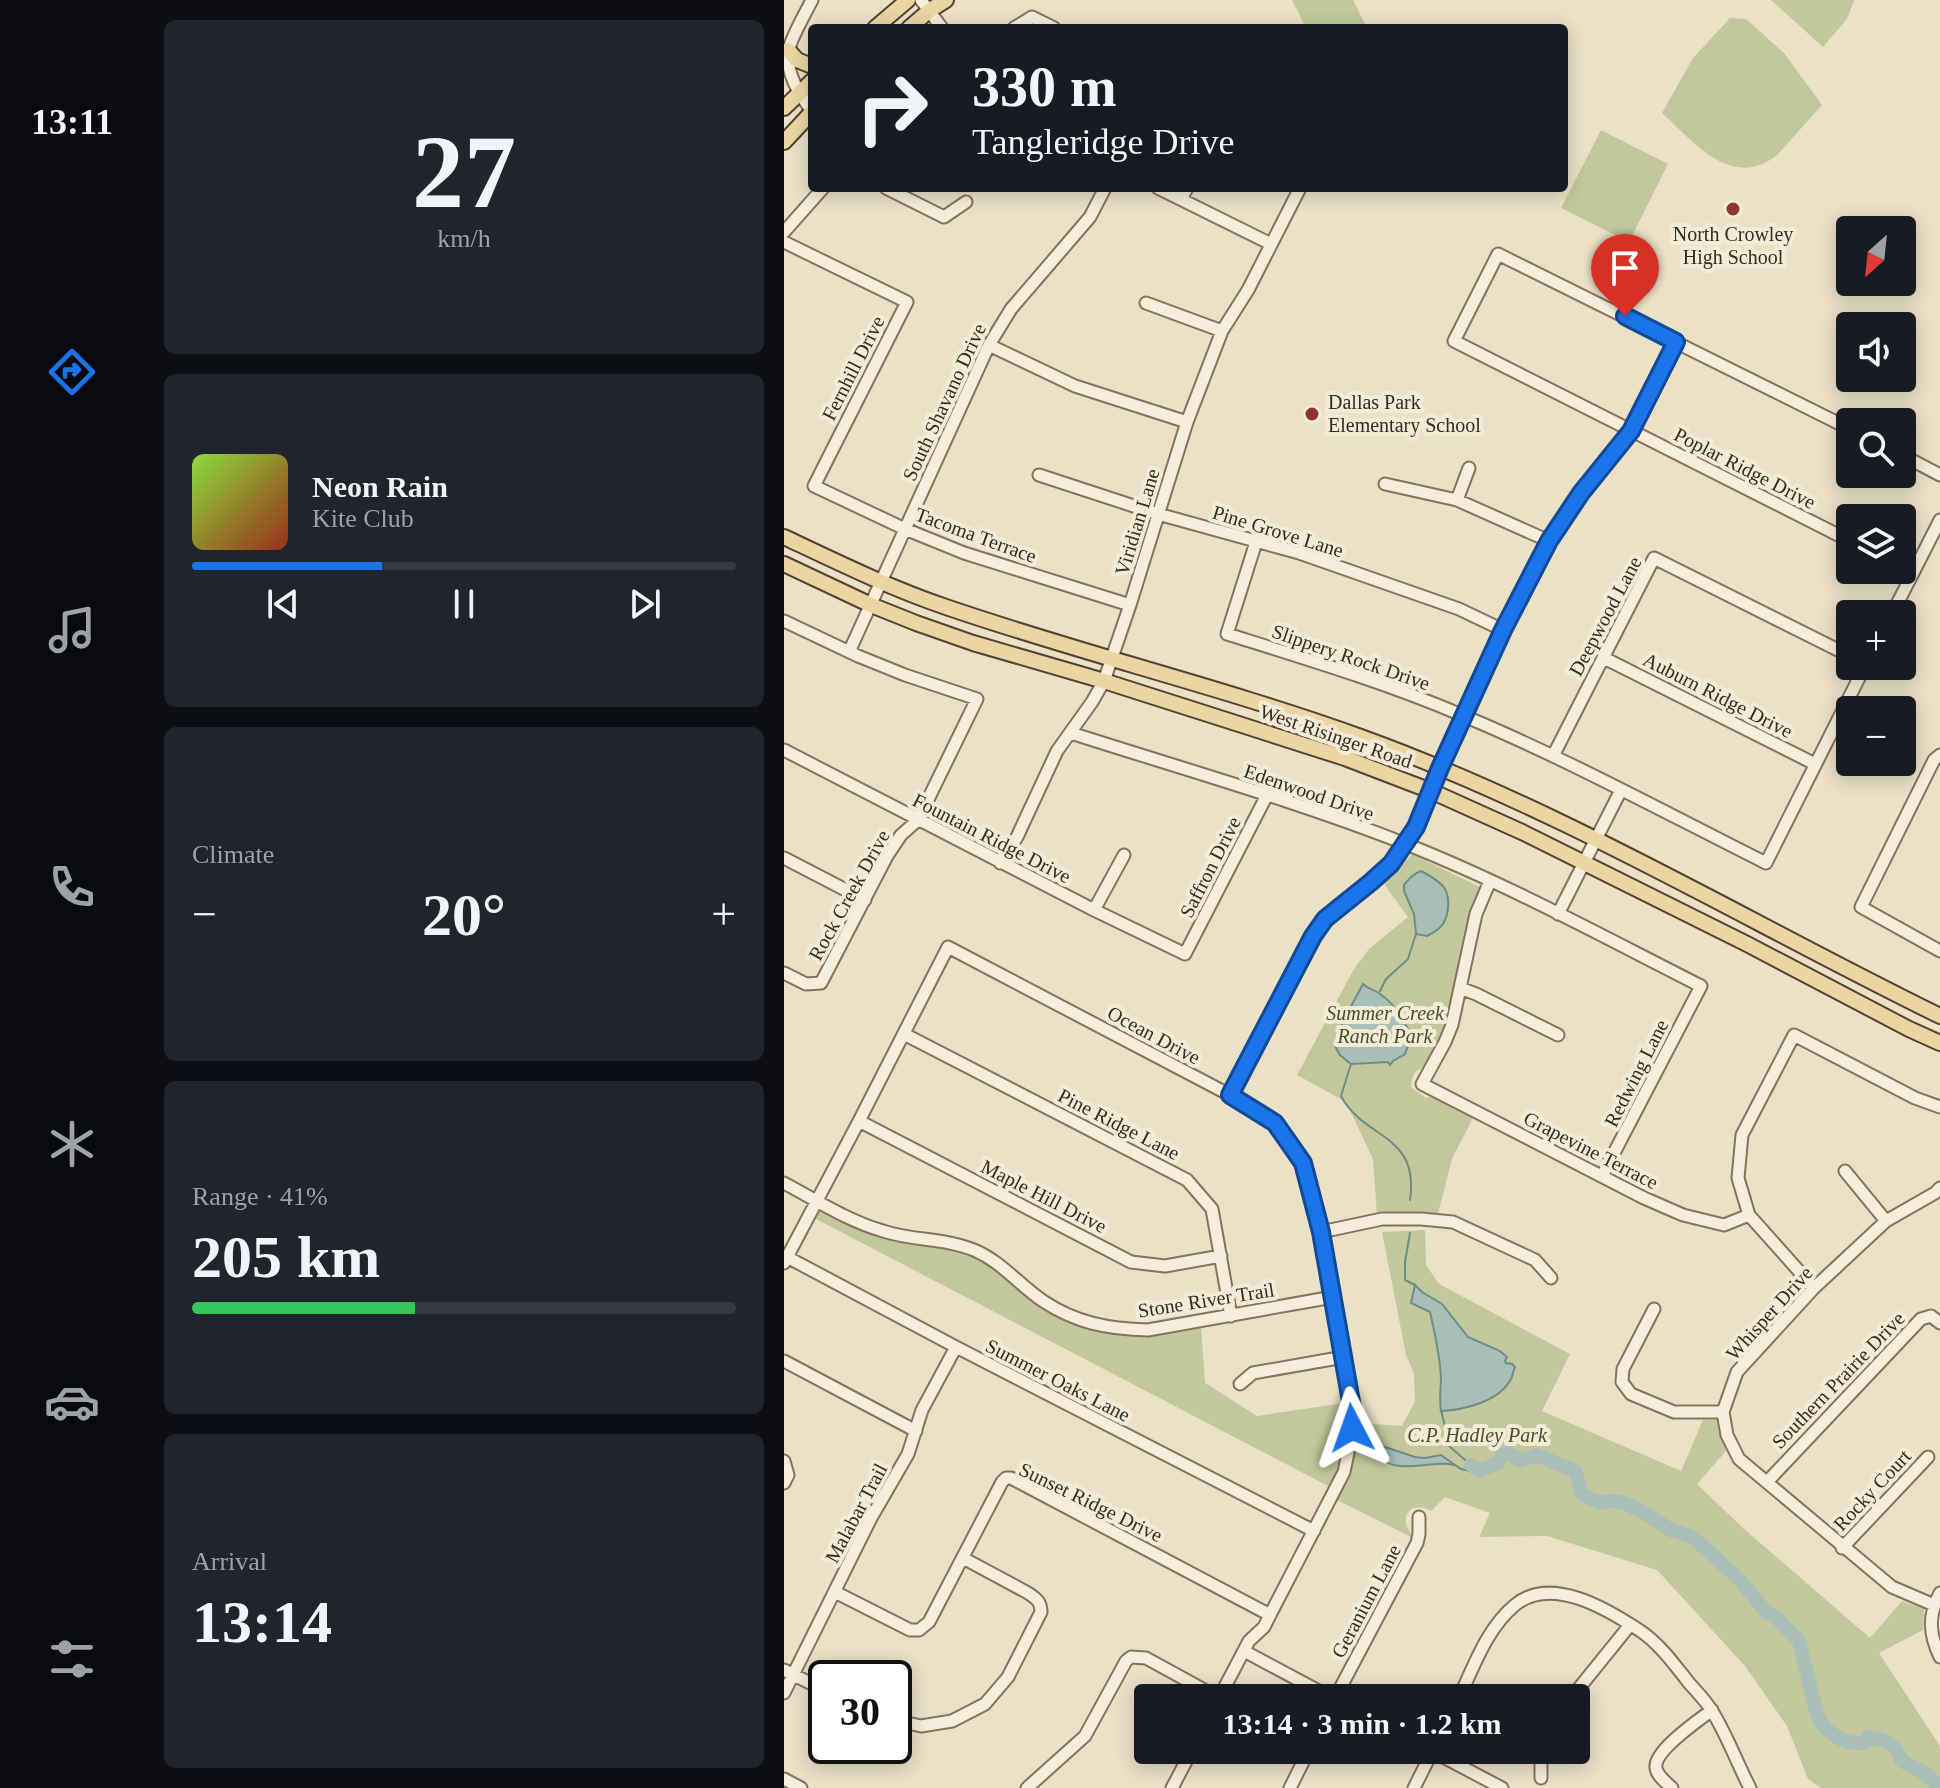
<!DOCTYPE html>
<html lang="en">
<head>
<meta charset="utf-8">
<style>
	:root { --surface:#171b24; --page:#20242c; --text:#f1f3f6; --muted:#9ea1a6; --line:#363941; --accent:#1a73e8 }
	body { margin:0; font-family:"Times New Roman",serif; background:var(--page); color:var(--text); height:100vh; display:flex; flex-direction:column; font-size:30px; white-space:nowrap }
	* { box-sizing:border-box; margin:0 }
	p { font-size:26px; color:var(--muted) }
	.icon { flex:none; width:44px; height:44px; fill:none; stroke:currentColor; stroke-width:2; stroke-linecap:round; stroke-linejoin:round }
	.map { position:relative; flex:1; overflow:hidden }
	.side { display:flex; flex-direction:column; gap:20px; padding:20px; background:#0d0f14; width:640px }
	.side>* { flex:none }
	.banner { position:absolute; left:24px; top:24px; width:760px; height:168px; border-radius:8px; box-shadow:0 4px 20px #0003; background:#171b24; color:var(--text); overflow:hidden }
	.needle { width:52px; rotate:207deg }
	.controls { position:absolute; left:1052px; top:216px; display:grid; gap:16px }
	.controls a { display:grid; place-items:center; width:80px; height:80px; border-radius:8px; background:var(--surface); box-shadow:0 4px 20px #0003; font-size:40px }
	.speed { position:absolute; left:24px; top:1660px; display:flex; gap:16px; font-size:40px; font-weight:700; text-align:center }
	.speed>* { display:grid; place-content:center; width:104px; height:104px; border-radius:50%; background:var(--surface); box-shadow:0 4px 20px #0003; line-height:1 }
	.speed .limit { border:4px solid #111; border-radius:12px; background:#fff; color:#111 }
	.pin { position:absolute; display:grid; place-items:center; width:68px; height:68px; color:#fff; margin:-82px -34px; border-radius:50% 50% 50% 0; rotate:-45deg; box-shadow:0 0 8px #0007 }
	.pin .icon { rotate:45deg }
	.me { position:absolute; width:88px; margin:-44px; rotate:356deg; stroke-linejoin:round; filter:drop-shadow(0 0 6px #0008) }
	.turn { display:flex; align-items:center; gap:28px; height:168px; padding:0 32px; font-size:36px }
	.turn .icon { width:104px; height:104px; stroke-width:2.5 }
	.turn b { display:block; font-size:56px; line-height:68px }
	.big { font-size:60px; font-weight:800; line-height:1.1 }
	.side .widget { flex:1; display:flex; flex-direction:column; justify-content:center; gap:12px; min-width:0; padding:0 28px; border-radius:12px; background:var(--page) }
	.side .dial { align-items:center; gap:0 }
	.dial b { font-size:104px; line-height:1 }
	.song { display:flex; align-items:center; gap:24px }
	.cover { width:96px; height:96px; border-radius:12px; background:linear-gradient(135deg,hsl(90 70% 55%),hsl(10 70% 35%)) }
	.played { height:8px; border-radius:4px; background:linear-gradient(90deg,var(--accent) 35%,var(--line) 35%) }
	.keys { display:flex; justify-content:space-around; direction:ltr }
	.heat { display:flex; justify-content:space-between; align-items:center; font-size:44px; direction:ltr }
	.charge { height:12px; border-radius:6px; background:linear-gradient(90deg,#34c759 41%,var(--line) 0) }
	.trip { position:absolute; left:350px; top:1684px; width:456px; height:80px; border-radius:8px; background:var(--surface); box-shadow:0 4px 20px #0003; font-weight:800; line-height:80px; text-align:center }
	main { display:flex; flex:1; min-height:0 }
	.tab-bar { display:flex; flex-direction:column; width:144px; justify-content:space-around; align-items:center; background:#090b0e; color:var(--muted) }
	.tab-bar .icon { width:56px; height:56px }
	.tab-bar .selected { color:var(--accent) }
	.tab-bar b { font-size:36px; color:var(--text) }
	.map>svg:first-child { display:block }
	.green { fill:#c2c89c }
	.water { fill:#a8bfb8; stroke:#6f8c86; stroke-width:2 }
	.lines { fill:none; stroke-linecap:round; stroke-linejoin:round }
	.stream { stroke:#6f8c86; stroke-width:2 }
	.river { stroke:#a8bfb8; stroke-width:14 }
	.minor-casing { stroke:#85735e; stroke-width:15 }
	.major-casing { stroke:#534232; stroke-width:18 }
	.minor { stroke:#f6eeda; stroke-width:11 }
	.major { stroke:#ead5a3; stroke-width:14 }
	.route-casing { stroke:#114b97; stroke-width:20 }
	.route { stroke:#1a73e8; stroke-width:14 }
	.poi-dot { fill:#8e3433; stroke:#f3ebd6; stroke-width:3 }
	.labels { text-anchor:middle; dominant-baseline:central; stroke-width:8; stroke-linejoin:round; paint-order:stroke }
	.poi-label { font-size:20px; fill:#362b20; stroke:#f3ebd6 }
	.street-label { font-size:20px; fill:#362b20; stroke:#f3ebd6 }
	.park-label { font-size:20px; font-style:italic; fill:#465129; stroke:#f3ebd6 }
</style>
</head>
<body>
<main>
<nav class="tab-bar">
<b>13:11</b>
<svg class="icon selected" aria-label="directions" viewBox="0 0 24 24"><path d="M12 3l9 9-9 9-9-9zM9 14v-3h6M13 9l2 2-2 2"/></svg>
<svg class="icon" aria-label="music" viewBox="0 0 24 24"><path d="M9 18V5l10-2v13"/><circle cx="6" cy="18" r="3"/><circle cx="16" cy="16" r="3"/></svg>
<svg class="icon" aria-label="phone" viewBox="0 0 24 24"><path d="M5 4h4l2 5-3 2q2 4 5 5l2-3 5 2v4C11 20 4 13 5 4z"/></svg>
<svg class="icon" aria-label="climate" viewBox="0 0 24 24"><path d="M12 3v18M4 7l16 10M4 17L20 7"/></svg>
<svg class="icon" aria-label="car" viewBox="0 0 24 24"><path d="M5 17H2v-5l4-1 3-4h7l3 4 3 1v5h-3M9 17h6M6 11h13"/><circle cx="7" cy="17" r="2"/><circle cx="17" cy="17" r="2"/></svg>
<svg class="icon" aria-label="filters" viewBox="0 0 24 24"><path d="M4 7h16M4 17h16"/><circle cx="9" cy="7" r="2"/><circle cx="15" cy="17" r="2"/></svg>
</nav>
<section class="side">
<div class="widget dial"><b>27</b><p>km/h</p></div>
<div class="widget">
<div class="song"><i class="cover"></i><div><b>Neon Rain</b><p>Kite Club</p></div></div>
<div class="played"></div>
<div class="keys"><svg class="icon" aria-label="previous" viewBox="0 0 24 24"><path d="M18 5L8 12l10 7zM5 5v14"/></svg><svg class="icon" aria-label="pause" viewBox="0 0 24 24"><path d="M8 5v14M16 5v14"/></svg><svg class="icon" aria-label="next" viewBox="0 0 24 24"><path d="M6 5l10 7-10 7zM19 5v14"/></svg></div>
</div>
<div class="widget"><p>Climate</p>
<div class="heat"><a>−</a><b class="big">20°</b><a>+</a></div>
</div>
<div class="widget"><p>Range · 41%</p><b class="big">205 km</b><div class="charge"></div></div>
<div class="widget"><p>Arrival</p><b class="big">13:14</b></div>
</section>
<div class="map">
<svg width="1156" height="1788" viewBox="0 0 1156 1788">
	<rect width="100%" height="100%" fill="#ebe1c7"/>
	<!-- green -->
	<path class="green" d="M508,0H569L583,28H522Z
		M987,0H1070L1063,19L1039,47Z
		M946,18L962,19L1000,53L1038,105L993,155C948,191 910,142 878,113L909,58Z
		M817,130L884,164L845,242L777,208Z
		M628,854L698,888L686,915L660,1028L640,1068L632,1071L628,1079L627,1087L642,1098L651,1095L690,1116L668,1159L654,1214L593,1215L589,1159L562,1102L513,1075L570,969L585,949L624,917L600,884Z
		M36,1210L71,1226L163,1246L182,1252L206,1264L302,1326L322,1332L345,1335L417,1328L421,1383L473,1416L560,1403L563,1407C563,1436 559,1461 548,1488L32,1219Z
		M641,1230L642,1265L655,1284L786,1354L758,1411L897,1471L919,1420H933L942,1451L913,1484L959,1528L1086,1638L1118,1601L1140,1609L1139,1630L1095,1653L1156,1746V1788H1037L1024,1779L1003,1726L961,1666L873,1570L763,1536L695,1537L706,1513L661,1497L647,1511C638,1505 622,1505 622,1520C621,1526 627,1532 629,1538L553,1500C564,1475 569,1451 574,1423L618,1426L631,1401L630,1374L622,1355L598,1232Z"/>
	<!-- water -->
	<path class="water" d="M637,871C645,875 653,880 659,886C667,896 665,914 659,924C655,930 649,933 643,936L632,934L630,914L620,891V885C626,878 629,874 637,871Z
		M579,984C585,990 590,989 596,994C611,1004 621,1021 627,1037L621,1054L609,1061L606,1065L604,1062L567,1064L556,1055L551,1046L556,1039L558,1023Z
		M631,1285L638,1292L658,1304L684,1337L716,1351L723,1357L721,1361L722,1363L728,1364L731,1367C729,1371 729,1375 727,1379C715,1402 679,1410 657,1411C655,1399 657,1389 657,1378C656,1355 651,1334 646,1312L627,1303Z
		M592,1444L631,1457L641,1458L657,1455L671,1465C665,1464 659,1463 652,1464C630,1465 601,1475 590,1446Z"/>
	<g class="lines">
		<!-- stream -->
		<path class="stream" d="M596,991L602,979L624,959L632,934
			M567,1064L557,1096C580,1140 636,1133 626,1200
			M626,1233L621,1262V1280L631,1285
			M657,1410L666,1447L687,1465
			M671,1465L677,1469L686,1471L690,1468"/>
		<!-- river -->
		<path class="river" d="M687,1465L695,1471L714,1463L719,1454L724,1453L737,1461L753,1455L791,1471L798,1494L814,1502L832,1501L843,1504L857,1511L887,1530L903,1535L911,1539L956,1580L982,1612L994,1619L1015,1641L1033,1714C1040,1732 1060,1745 1080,1743L1084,1737C1098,1739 1115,1743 1116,1760L1139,1772L1156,1786"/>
		<defs>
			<path id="minor" d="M137,0L158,28
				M230,28L248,17L270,28
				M28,111C15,94 3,75 4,53C5,41 22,12 28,0
				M102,188L160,217L182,202
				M374,188L487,244
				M397,199L403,188
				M0,232L39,188
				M0,242L123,302L30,486L121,529L180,553L346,605
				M362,303L438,331
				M205,345L291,386L403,422
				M1066,429L714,254L670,341L1066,541
				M1118,455L1156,475
				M255,475L374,514L515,553L675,609L719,630
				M601,484L673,500L765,541
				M673,500L685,468
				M472,542L443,634C523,659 603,683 680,716C783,759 882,813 982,863L1081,666
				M1108,614L1156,520
				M0,621L74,656L121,675L193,699L134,820L117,835L103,856L37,983L22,984L0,973
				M65,652L205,345L227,309L306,217L321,188
				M820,658L1031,764
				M287,733C399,769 513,801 622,844C723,884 820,937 917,986L818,1176
				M0,750L310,910L401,954L483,795
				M1156,755L1150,760L1077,907L1156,951
				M769,756L870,558L1066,656
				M0,858L81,900
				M216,863L233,837L273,751L308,702L320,681L346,605L403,422L438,331L464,290L516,188
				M706,881L692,914L668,1025L661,1042L638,1084L860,1198L899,1215L940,1225L965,1215
				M310,910L340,855
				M774,914L837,790
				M676,988L692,994L774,1035
				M120,1034L403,1180L428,1209L447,1316
				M446,1095L529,936L541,919L587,882L607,864L632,827L656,768L719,630L765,541L797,493L847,431L892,342
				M75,1121L347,1262L381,1266L437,1256
				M1061,1171L1102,1221
				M0,1183C32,1200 64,1221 99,1231C129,1241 161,1238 190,1250C218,1262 234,1284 259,1301C292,1323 324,1329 364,1330L549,1297
				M537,1232L598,1219H637L669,1222L751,1260L767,1278
				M3,1257L172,1347L530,1531
				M0,1263L75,1121L164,947L446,1095L491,1123L519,1163L537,1232L569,1413L566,1443L560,1472L486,1615L480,1627L465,1641L435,1698
				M1030,1288L965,1215L954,1178L958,1135L1010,1035L1131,1098L1156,1107
				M870,1309L839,1369L838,1382L847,1394L890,1412H939
				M0,1361L132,1431
				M456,1384L469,1373L560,1357
				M0,1461L4,1475L0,1483
				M983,1482L1137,1319L1147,1316L1156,1323
				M1058,1548L1144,1457
				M51,1592L126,1630H135L145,1622L218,1482L222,1478H227L486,1615
				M1156,1593C1144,1615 1145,1634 1156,1657
				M1150,1605L1108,1587L955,1459L943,1435L939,1412L953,1372L1030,1288L1102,1221L1151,1193L1156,1188
				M460,1651L548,1698
				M0,1670L42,1691
				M0,1693L87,1518L124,1454L138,1410L172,1347
				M551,1698L633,1543L635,1534V1517
				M675,1698C690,1666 703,1628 731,1605C767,1575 823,1609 855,1630C875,1643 890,1664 905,1683C913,1692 922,1701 928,1711C943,1735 953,1763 966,1788
				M787,1698L846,1625
				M110,1720L137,1726L168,1721L201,1704L224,1677L257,1612C257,1602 253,1599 244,1593L179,1558
				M646,1750L718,1788
				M757,1778V1762L761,1750
				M0,1779L17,1788
				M243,1788L301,1736L342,1661L347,1657L362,1658L435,1698
				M388,1788L408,1750
				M506,1788L525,1750
				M630,1788L649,1750
				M888,1788C883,1783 873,1776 872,1768C869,1751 915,1720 928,1710"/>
			<path id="major" d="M91,28L124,0
				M125,28L146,10L162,0
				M4,50L13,60L28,66
				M0,108L28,81
				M0,142L28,112
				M0,537C53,562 106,588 162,607C299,654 441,688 577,737C779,810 964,922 1156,1016
				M0,564L87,605L132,623L189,643L320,681L561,758L647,791L738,832L963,944L1125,1029L1156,1043"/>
		</defs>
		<!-- minor casing -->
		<use href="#minor" class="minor-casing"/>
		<!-- major casing -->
		<use href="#major" class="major-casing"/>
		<!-- minor -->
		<use href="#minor" class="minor"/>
		<!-- major -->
		<use href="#major" class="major"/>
	</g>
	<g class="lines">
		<defs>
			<path id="route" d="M568,1428L569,1413L537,1232L519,1163L491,1123L446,1095L529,936L541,919L587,882L607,864L632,827L656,768L719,630L765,541L797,493L847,431L892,342L841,316"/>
		</defs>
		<!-- route casing -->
		<use href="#route" class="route-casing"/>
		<!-- route -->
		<use href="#route" class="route"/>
	</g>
	<!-- markers -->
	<g class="poi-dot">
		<circle cx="949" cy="209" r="8"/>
		<circle cx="528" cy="414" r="8"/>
	</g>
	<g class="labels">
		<!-- poi labels -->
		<g class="poi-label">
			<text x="949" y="234">North Crowley<tspan x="949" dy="23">High School</tspan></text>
			<text x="544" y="402" text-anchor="start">Dallas Park<tspan x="544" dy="23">Elementary School</tspan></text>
		</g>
		<!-- street labels -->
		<g class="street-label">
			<text transform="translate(69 368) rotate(-63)">Fernhill Drive</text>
			<text transform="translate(160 402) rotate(-65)">South Shavano Drive</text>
			<text transform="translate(961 468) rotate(27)">Poplar Ridge Drive</text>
			<text transform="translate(353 522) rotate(-73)">Viridian Lane</text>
			<text transform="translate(494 531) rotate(17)">Pine Grove Lane</text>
			<text transform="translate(192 535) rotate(20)">Tacoma Terrace</text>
			<text transform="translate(821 616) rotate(-62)">Deepwood Lane</text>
			<text transform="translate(567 657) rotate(19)">Slippery Rock Drive</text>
			<text transform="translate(934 695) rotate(27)">Auburn Ridge Drive</text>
			<text transform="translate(552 736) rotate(19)">West Risinger Road</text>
			<text transform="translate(525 792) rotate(19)">Edenwood Drive</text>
			<text transform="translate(208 838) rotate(27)">Fountain Ridge Drive</text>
			<text transform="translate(426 867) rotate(-63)">Saffron Drive</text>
			<text transform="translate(65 895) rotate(-61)">Rock Creek Drive</text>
			<text transform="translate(370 1035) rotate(28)">Ocean Drive</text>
			<text transform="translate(852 1073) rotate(-63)">Redwing Lane</text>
			<text transform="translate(335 1124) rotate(27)">Pine Ridge Lane</text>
			<text transform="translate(807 1150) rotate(27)">Grapevine Terrace</text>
			<text transform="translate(260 1196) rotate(27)">Maple Hill Drive</text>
			<text transform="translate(422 1300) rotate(-9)">Stone River Trail</text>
			<text transform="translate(985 1313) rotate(-48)">Whisper Drive</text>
			<text transform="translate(274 1380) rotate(27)">Summer Oaks Lane</text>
			<text transform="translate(1054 1380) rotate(-46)">Southern Prairie Drive</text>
			<text transform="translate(1088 1490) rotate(-47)">Rocky Court</text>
			<text transform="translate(307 1502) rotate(26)">Sunset Ridge Drive</text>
			<text transform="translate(72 1513) rotate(-62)">Malabar Trail</text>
			<text transform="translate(582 1601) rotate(-62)">Geranium Lane</text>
		</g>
		<!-- park labels -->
		<g class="park-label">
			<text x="601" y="1013">Summer Creek<tspan x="601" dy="23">Ranch Park</tspan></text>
			<text x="693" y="1435">C.P. Hadley Park</text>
		</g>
	</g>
</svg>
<div class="controls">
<a><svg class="needle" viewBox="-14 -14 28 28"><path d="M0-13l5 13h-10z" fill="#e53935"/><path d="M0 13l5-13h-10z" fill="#9ea1a6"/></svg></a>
<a><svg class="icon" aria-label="sound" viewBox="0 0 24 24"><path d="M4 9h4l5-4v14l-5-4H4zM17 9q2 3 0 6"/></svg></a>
<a><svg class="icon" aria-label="search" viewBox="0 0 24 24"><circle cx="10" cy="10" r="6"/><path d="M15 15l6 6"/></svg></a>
<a><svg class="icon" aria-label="layers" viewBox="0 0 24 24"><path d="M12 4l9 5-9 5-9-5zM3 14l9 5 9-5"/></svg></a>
<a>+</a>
<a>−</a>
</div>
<div class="speed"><div class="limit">30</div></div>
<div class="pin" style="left:841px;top:316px;background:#d93025"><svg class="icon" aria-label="arrive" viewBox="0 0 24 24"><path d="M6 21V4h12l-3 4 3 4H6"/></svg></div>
<svg class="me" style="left:568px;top:1428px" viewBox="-20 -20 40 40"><path d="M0-17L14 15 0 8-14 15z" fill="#1a73e8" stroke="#fff" stroke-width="4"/></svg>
<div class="trip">13:14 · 3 min · 1.2 km</div>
<div class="banner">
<div class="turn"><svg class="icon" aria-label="right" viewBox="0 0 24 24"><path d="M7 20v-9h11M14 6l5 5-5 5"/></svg><div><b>330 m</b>Tangleridge Drive</div></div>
</div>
</div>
</main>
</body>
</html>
